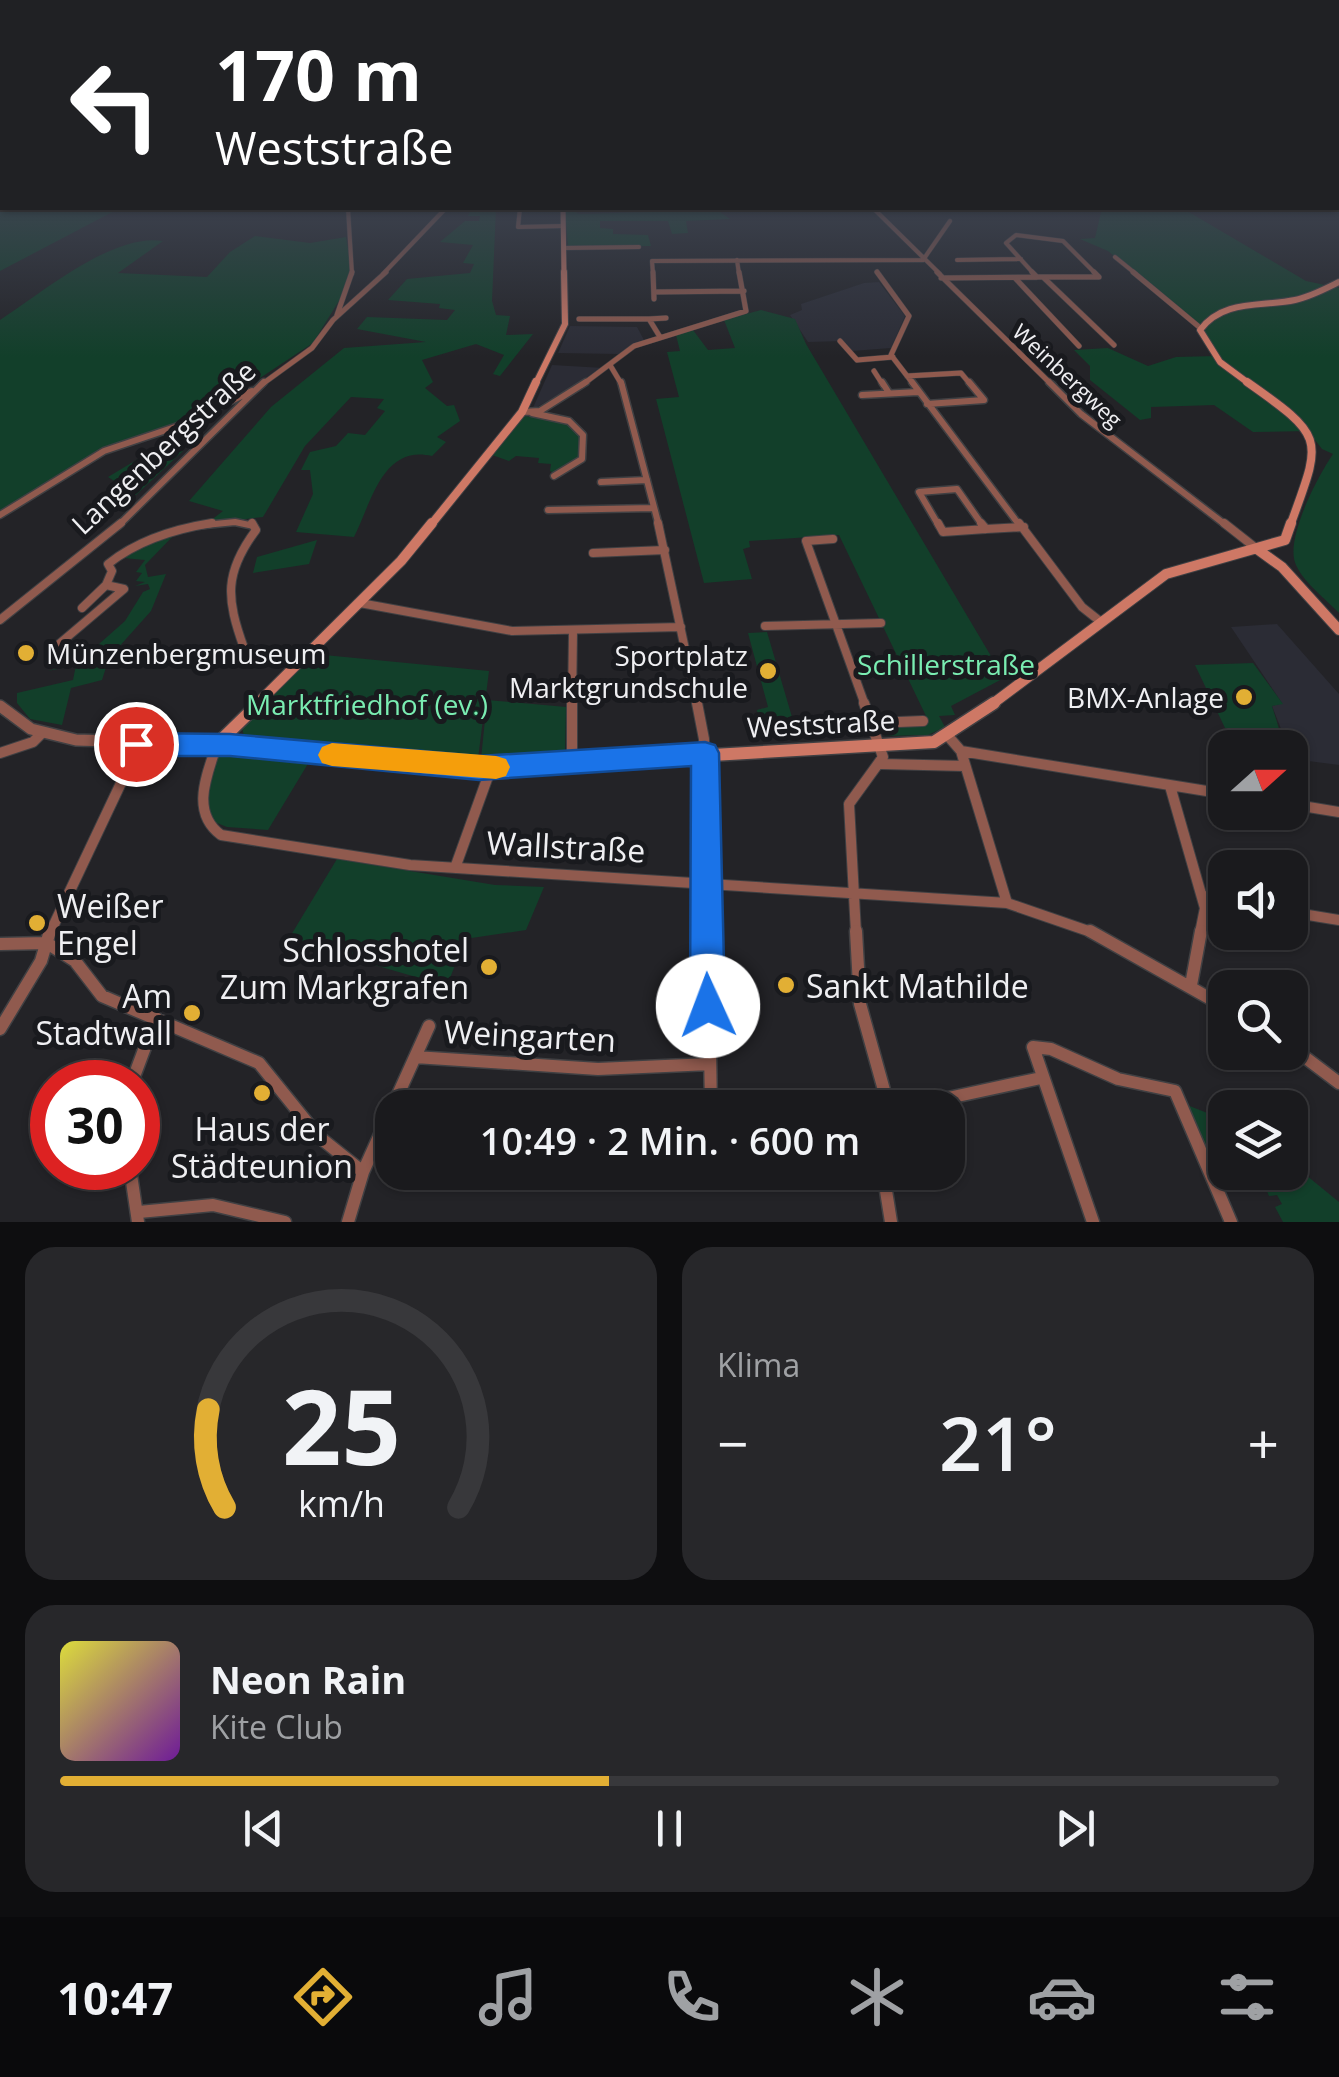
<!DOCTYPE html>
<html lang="de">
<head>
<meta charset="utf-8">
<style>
	:root { --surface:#1a1a1d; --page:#27272a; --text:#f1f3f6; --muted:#9fa1a4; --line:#38383b; --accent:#e2af34 }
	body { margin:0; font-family:"Open Sans",sans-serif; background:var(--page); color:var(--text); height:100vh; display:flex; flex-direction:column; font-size:38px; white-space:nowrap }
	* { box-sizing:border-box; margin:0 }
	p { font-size:32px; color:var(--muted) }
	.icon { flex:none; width:55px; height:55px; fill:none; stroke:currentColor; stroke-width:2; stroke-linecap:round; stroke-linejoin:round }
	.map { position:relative; height:1222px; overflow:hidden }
	.drawer { display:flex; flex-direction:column; gap:25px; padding:25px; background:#0e0e10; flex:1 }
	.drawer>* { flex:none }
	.guide { position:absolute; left:0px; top:0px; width:1340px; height:210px; box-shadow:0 2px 8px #0004,0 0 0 2px var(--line); background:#202124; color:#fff; overflow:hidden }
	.needle { width:65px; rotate:69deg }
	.fabs { position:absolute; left:1208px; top:730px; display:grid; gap:20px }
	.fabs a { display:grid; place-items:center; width:100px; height:100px; border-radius:20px; background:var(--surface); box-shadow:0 2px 8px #0004,0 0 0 2px var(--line); font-size:50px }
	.speed { position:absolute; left:30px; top:1060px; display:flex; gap:20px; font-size:50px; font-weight:700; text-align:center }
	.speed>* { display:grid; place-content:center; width:130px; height:130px; border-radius:50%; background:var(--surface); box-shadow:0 2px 8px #0004,0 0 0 2px var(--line); line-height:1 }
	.speed .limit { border:15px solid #d22; background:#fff; color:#111 }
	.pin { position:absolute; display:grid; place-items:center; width:85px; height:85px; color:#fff; margin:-42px; border:5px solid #fff; border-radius:50%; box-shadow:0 2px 10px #0007 }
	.me { position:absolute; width:110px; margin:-55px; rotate:358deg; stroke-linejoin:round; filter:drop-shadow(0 0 8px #0008) }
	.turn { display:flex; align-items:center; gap:35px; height:210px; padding:0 50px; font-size:45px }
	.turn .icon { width:130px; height:130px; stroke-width:2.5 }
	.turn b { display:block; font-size:70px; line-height:85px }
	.big { font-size:75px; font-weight:600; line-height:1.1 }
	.drawer .widget { flex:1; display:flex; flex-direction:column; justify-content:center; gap:15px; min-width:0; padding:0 35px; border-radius:30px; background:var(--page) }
	.drawer .dial { align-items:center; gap:0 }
	.dial svg { height:260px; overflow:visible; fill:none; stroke:var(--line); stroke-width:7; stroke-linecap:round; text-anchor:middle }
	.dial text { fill:var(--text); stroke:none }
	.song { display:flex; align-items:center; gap:30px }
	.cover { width:120px; height:120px; border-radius:15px; background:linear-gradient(135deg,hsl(60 70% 55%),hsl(280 70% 35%)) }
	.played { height:10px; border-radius:5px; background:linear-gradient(90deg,var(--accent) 45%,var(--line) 45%) }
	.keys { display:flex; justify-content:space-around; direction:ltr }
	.heat { display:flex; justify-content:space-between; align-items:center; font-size:55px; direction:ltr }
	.drawer .tiles { flex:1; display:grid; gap:25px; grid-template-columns:1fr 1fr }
	.widget:last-child { grid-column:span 2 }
	.trip { position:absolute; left:375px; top:1090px; width:590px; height:100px; border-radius:30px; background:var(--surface); box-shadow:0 2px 8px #0004,0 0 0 2px var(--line); font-weight:600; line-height:100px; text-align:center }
	.tabs { display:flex; height:160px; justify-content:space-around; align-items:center; background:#0a0a0c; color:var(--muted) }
	.tabs .icon { width:70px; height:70px }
	.tabs .selected { color:var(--accent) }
	.tabs b { font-size:45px; color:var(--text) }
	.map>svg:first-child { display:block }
	.built { fill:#2b2c35 }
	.green { fill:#123f2a }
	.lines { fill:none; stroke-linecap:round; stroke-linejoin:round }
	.minor-far5-casing { stroke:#404043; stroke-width:5 }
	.minor-far4-casing { stroke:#404043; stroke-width:6 }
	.minor-far3-casing { stroke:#404043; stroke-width:9 }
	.minor-far2-casing { stroke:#404043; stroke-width:10 }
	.minor-far1-casing { stroke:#404043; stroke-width:12 }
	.minor-casing { stroke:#404043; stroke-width:15 }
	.tertiary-casing { stroke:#404043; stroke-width:14 }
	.secondary-far4-casing { stroke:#404043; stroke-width:6 }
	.secondary-far3-casing { stroke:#404043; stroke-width:8 }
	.secondary-far2-casing { stroke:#404043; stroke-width:10 }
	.secondary-far1-casing { stroke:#404043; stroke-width:12 }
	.secondary-casing { stroke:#404043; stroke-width:15 }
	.minor-far5 { stroke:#905a4e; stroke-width:4 }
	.minor-far4 { stroke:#905a4e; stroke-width:5 }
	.minor-far3 { stroke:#905a4e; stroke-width:6 }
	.minor-far2 { stroke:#905a4e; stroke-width:8 }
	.minor-far1 { stroke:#905a4e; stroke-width:10 }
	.minor { stroke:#905a4e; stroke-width:12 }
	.tertiary { stroke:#905a4e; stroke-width:11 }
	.secondary-far4 { stroke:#ce7865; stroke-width:5 }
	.secondary-far3 { stroke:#ce7865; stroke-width:6 }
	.secondary-far2 { stroke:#ce7865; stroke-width:8 }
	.secondary-far1 { stroke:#ce7865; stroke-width:10 }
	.secondary { stroke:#ce7865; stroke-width:12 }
	.route { fill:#1a73e8; stroke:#114b97; stroke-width:2.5 }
	.slow { fill:#f59e0b }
	.poi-dot { fill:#e2af34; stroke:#191a1e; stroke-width:4 }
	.labels { text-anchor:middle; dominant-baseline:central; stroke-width:10; stroke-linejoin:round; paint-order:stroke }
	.far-street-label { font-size:22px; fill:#efeff2; stroke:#191a1e }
	.street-label { font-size:28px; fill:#efeff2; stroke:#191a1e }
	.poi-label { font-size:28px; fill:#efeff2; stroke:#191a1e; text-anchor:end }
	.park-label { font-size:28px; fill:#7aedb2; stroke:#191a1e }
	.near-street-label { font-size:32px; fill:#efeff2; stroke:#191a1e }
	.near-poi-label { font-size:32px; fill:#efeff2; stroke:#191a1e; text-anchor:start }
</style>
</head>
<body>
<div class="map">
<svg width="1339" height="1222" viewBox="0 0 1339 1222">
	<rect width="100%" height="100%" fill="#232327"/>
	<!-- built -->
	<path class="built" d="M879,282L905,316L891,348L852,351L843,341L808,342L790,315L802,310L801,304L864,283Z
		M570,326L637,327L644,340L620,354L558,353Z
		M552,365L604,368L532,410Z
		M1277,624L1339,694V765L1293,759L1272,706L1282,703L1231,627Z"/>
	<!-- green -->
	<path class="green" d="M0,186L2,208H120L0,271Z
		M472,208H496L492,301L496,315L510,316L506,335L533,334L500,376L493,374L504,355L476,344L422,360L433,382L425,388L447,406L454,405L460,421L437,437L446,442L432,456C382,444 371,504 354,537L296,532L313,494L310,470H301L310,452L336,446L348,433L365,435L385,411L377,408L384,399L351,397L305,446L263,517L206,524L223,511L189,501L271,407L344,348L426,342L357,329L367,317L447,320L455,310L439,308L440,304L388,300L407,279L470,273L474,264L463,263L473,245L440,242L465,221H479L480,216H468Z
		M565,208L580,214L717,210L730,219L686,221L688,233L672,234L668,221H600V228L613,229V234L648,235L651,246L568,247Z
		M1102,208H1182L1306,281L1339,288V613C1326,599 1304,583 1296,565C1284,540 1318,476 1333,454L1322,449L1308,431L1253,432L1214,405L1151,407V418L1140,420L1090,380V366L1074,350L1108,348L1148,366L1176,357L1217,356L1202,335L1204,326L1196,323L1108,251L1080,239L1095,238Z
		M255,236L310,243L346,237L351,265L348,286L313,343L236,394L184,422L101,448L0,514V320C39,295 113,232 163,241L118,273L207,277L230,252Z
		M761,310L795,319L806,344L1004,678L951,706L955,715L939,716L945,727L928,735L885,736L882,726L926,716L839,535L749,541L750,547L743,549L752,579L704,583L656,399L679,397L667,352L680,351L676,335L693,330L708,350L735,348L724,320Z
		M525,416L567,422L580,435V458L556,474L550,471L551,464L538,463L539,458L516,456L509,461L492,455Z
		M158,447L183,451L136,495L108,477Z
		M175,534L145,565L148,577L166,574L151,611L109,658L102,680L71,688L62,725L30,719L17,703V693L73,680L76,665L48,671L73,663L79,651L90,652L125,621L143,592L150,589L148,584L135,586L145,582L136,581L142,573L136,572L145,560L123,558L145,544Z
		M317,540L309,564L253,573L257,557Z
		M767,632L792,717L759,721L757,710L768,707L748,633Z
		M314,654L489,671L478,759L244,736L242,728Z
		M1253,663L1283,704L1272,706L1281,735L1225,728L1195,665Z
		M487,700L566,707L565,753L481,759Z
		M217,752L309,762L268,830L227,827L212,821C203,796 209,776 217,752Z
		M337,859L495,885L544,887L526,930L465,939L447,986L288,940Z
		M1187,1105L1225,1120V1165L1215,1167Z
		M1290,1162L1339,1202V1222H1283L1275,1207L1282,1204L1277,1195L1269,1196L1259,1173L1290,1172Z"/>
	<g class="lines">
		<defs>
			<path id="minor-far5" d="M348,208L352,274
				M520,208L518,227L563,226
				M873,208L940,274
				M564,248L639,247
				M1115,257L1136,274
				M737,260L739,274
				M923,260L950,221
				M957,260L1021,259
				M383,274L446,208
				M653,274L652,261L923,260
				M1034,274L1006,243L1016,235L1063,241L1096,274"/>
			<path id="minor-far4" d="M653,272L654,299
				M877,272L909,316L891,355L914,385
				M937,272L1052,385
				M1032,272L1037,277
				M1133,272L1198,326
				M1037,277H1099L1094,272
				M941,278L1037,277
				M1015,278L1079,346
				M1044,278L1114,345
				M654,292L744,291
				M337,315L352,272
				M579,319H649L660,337
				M649,319L666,318
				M840,341L857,360L893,357
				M610,365L622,385
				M874,371L883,385
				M907,376L961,373L971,385
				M261,385L312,348L333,320L386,272
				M582,385L634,346L746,311L739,272"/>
			<path id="minor-far3" d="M621,382L659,526
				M882,382L889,393
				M912,382L1020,526
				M1049,382L1081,414L1227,526
				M862,395L918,392
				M927,404L984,400L969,382
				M522,412L540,411L586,382
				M532,413L569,421L583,435L582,459L554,476
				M601,482L647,480
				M548,510L654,508
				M0,515L104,451L178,426L252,391
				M118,526L264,382
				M195,526L235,522L254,526
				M939,526L919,492L957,489L983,526"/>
			<path id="minor-far2" d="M252,523L256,530C224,573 226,598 244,648L295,664
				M658,523L697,705
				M938,523L943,532L986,529
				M981,523L986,529
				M1019,523L1082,607L1101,622
				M1224,523L1257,549
				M986,529L1024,527
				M833,539L806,541L865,705
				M593,553L665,550
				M360,603L512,631L681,627
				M82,608L106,585L112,571L108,564C138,540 174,529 212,523
				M0,620L121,523
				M765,626L881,623
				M59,644L124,589L106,585
				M572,705L573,631"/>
			<path id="minor-far1" d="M697,703L704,739L708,933
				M873,723L923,721
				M948,736L961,751L1007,903
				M217,744C207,775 190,812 221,835L410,865L1007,903L1094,933
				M961,751L1225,794
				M0,753L33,742L43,732
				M572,760V703
				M882,764L965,766
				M1170,786L1205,908L1200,933
				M1290,804L1339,812
				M455,868L491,768
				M1204,896L1225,900
				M1290,912L1339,920
				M50,933L139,745
				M856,933L849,804L883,757L864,703"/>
			<path id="minor" d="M708,931L711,1108
				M856,931L860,1004L889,1108
				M1090,931L1225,1007
				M47,943L75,961L102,996L259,1063L318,1136L363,1172L348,1222
				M0,944L47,943
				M1191,985L1201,931
				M0,1029L41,961L50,931
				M1290,1046L1339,1083
				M415,1057L429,1026
				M132,1082L156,1018
				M902,1108L1041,1078
				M130,1168L138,1222
				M363,1172L415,1057L598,1069L710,1064
				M883,1172L891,1222
				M139,1212L213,1205L285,1222
				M1093,1222L1033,1047L1051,1049L1118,1079L1175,1091L1231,1222"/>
			<path id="tertiary" d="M0,706L31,729L76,740L217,744"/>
			<path id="secondary-far4" d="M563,208L564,274"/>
			<path id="secondary-far3" d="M535,385L565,324L564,272
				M1251,385L1220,362L1200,330C1223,299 1261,307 1295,300C1310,297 1325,289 1339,282"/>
			<path id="secondary-far2" d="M1247,382C1327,438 1322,438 1290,526
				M430,526L522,412L536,382"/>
			<path id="secondary-far1" d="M1257,549L1282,567L1339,630
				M256,705L401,561L432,523
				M991,705L1166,574L1285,540L1291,523"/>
			<path id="secondary" d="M217,744L491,768L934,742L994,703
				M217,744L259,703"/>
		</defs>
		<!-- minor-far5 casing -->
		<use href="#minor-far5" class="minor-far5-casing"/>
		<!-- minor-far4 casing -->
		<use href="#minor-far4" class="minor-far4-casing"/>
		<!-- minor-far3 casing -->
		<use href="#minor-far3" class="minor-far3-casing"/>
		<!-- minor-far2 casing -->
		<use href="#minor-far2" class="minor-far2-casing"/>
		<!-- minor-far1 casing -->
		<use href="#minor-far1" class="minor-far1-casing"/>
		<!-- minor casing -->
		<use href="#minor" class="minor-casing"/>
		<!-- tertiary casing -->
		<use href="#tertiary" class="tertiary-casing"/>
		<!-- secondary-far4 casing -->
		<use href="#secondary-far4" class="secondary-far4-casing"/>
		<!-- secondary-far3 casing -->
		<use href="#secondary-far3" class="secondary-far3-casing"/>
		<!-- secondary-far2 casing -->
		<use href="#secondary-far2" class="secondary-far2-casing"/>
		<!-- secondary-far1 casing -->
		<use href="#secondary-far1" class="secondary-far1-casing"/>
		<!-- secondary casing -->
		<use href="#secondary" class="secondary-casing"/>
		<!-- minor-far5 -->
		<use href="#minor-far5" class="minor-far5"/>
		<!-- minor-far4 -->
		<use href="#minor-far4" class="minor-far4"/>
		<!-- minor-far3 -->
		<use href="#minor-far3" class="minor-far3"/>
		<!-- minor-far2 -->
		<use href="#minor-far2" class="minor-far2"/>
		<!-- minor-far1 -->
		<use href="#minor-far1" class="minor-far1"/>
		<!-- minor -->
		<use href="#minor" class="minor"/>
		<!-- tertiary -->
		<use href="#tertiary" class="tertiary"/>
		<!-- secondary-far4 -->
		<use href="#secondary-far4" class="secondary-far4"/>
		<!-- secondary-far3 -->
		<use href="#secondary-far3" class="secondary-far3"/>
		<!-- secondary-far2 -->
		<use href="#secondary-far2" class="secondary-far2"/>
		<!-- secondary-far1 -->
		<use href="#secondary-far1" class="secondary-far1"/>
		<!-- secondary -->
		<use href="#secondary" class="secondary"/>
	</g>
	<!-- sky -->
	<linearGradient id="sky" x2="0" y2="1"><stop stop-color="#131315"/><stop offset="0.52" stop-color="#3f4552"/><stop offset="1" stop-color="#3f4552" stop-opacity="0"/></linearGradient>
	<rect width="1339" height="357" fill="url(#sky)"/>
	<!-- route -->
	<path class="route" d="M136,733L230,734L479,756L705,742L715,745L719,753L725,1006L720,1018L708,1023L695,1018L690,1006L691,766L479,780L230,756H136L127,752L123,744L127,737Z"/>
	<!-- slow -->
	<path class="slow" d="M332,743L496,756L506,759L510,767L506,776L496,779L332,766L322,763L318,755L322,747Z"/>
	<!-- markers -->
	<g class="poi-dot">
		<circle cx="26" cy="653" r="10"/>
		<circle cx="768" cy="671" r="10"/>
		<circle cx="1244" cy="697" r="10"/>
		<circle cx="37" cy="923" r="10"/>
		<circle cx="489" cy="967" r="10"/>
		<circle cx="786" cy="985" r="10"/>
		<circle cx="192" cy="1013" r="10"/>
		<circle cx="262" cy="1093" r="10"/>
	</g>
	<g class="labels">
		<!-- far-street labels -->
		<g class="far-street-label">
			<text transform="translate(1068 375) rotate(43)">Weinbergweg</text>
		</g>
		<!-- street labels -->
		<g class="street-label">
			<text transform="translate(163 447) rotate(-43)">Langenbergstraße</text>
			<text transform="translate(821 723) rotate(-3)">Weststraße</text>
		</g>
		<!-- poi labels -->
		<g class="poi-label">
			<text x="46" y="653" text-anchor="start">Münzenbergmuseum</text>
			<text x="748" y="655">Sportplatz<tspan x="748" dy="32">Marktgrundschule</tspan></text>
			<text x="1224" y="697">BMX-Anlage</text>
		</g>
		<!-- park labels -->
		<g class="park-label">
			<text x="946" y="664">Schillerstraße</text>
			<text x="367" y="704">Marktfriedhof (ev.)</text>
		</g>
		<!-- near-street labels -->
		<g class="near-street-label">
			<text transform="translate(566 846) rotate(3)">Wallstraße</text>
			<text transform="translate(530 1035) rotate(3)">Weingarten</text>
		</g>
		<!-- near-poi labels -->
		<g class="near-poi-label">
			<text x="57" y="905">Weißer<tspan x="57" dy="37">Engel</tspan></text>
			<text x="469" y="949" text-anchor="end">Schlosshotel<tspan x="469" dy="37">Zum Markgrafen</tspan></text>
			<text x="806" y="985">Sankt Mathilde</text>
			<text x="172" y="995" text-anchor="end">Am<tspan x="172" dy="37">Stadtwall</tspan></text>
			<text x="262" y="1128" text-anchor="middle">Haus der<tspan x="262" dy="37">Städteunion</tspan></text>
		</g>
	</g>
</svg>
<div class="fabs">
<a><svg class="needle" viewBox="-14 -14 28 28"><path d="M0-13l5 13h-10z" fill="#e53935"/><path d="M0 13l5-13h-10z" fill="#9fa1a4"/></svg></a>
<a><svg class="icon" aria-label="sound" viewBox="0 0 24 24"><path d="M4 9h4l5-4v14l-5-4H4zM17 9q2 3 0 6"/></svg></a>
<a><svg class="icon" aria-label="search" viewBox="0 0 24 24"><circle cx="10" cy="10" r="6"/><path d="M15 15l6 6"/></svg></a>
<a><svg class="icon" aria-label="layers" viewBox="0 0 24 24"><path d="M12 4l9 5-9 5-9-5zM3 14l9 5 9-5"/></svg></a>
</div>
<div class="speed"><div class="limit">30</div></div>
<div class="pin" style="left:136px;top:744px;background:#d93025"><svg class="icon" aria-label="arrive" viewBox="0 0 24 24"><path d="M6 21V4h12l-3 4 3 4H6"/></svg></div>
<svg class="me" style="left:708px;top:1006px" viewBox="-20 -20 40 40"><circle r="19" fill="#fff"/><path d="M0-13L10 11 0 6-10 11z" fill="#1a73e8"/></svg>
<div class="trip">10:49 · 2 Min. · 600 m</div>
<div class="guide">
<div class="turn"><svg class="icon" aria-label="left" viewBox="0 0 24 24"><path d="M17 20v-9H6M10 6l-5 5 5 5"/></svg><div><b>170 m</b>Weststraße</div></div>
</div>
</div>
<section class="drawer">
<div class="tiles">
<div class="widget dial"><svg viewBox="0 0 100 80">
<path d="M14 69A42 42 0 1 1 86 69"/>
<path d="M14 69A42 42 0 0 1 9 39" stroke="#e2af34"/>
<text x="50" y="56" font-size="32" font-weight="700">25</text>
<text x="50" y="72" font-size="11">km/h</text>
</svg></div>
<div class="widget"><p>Klima</p>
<div class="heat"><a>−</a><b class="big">21°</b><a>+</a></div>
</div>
<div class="widget">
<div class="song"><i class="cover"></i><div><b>Neon Rain</b><p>Kite Club</p></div></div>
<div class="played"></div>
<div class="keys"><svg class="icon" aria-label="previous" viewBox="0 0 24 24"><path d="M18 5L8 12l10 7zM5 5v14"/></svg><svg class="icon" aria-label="pause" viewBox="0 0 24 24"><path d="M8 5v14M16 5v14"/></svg><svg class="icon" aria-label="next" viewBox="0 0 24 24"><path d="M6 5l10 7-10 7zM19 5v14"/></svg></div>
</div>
</div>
</section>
<nav class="tabs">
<b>10:47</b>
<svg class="icon selected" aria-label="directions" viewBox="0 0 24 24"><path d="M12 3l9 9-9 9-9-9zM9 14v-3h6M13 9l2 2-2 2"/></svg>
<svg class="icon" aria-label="music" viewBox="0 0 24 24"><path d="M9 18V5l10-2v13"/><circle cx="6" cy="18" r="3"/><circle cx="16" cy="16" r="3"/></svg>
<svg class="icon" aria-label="phone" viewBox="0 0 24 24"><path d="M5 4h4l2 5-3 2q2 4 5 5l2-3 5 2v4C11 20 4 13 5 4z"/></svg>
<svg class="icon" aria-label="climate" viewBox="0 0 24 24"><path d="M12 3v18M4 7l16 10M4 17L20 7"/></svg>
<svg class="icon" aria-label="car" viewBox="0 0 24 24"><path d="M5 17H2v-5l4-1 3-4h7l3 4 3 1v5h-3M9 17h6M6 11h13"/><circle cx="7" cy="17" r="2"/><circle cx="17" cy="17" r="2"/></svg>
<svg class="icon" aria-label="filters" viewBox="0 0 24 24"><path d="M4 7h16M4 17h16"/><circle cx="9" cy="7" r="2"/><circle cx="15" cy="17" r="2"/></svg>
</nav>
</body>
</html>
